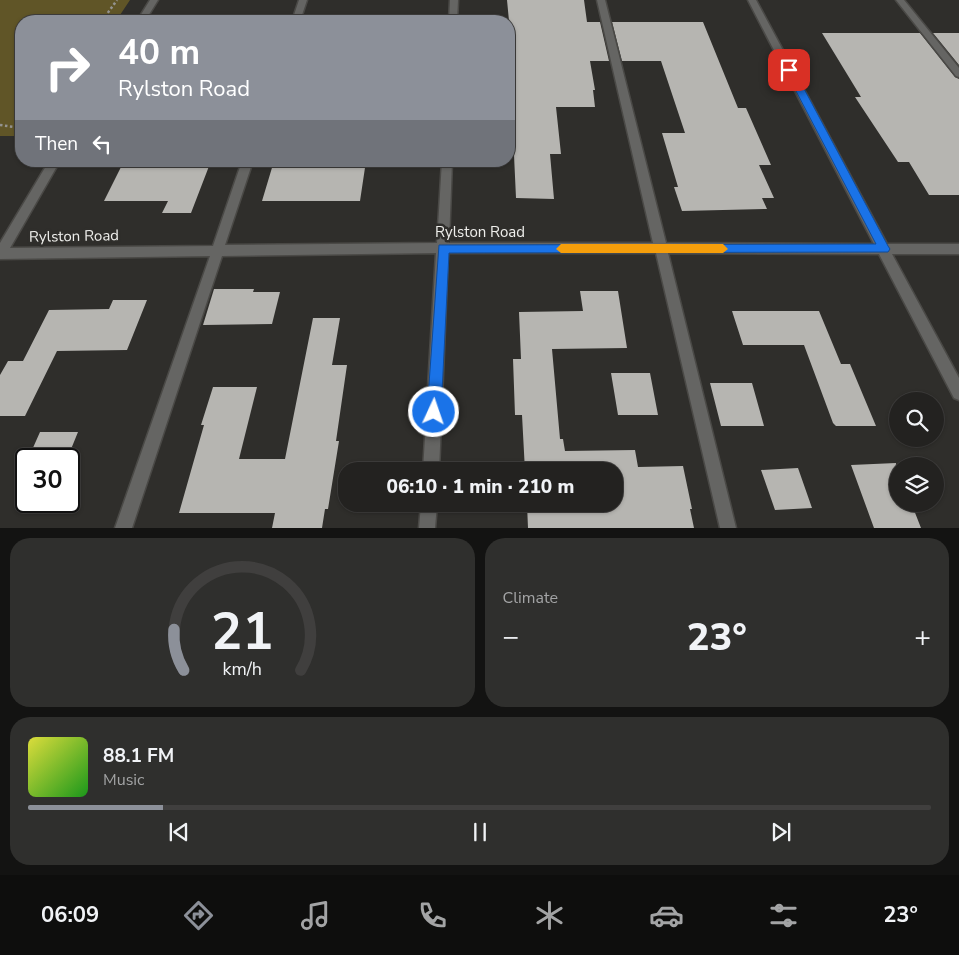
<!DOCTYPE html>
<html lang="en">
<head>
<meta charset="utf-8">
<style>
	:root { --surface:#232220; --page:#2f2f2d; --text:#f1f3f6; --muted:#a3a4a5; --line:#403f3e; --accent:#8c9099 }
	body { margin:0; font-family:"Nunito Sans",sans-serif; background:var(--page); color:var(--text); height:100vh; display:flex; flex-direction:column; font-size:19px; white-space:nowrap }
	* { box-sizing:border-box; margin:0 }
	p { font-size:16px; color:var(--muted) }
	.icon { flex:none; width:28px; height:28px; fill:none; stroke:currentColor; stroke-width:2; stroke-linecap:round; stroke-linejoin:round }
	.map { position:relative; height:528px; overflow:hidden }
	.side { display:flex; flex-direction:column; gap:10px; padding:10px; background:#131312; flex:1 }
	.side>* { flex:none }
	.guide { position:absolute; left:15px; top:15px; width:500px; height:152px; border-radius:20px; box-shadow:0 1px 4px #0004,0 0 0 1px var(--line); background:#8c9099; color:#fff; overflow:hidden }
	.controls { position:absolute; left:889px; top:392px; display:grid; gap:10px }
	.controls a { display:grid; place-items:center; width:55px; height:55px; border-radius:50%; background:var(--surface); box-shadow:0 1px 4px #0004,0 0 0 1px var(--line); font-size:25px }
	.speed { position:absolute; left:15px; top:448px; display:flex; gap:10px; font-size:25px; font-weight:700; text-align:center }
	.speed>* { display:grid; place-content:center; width:65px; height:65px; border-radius:50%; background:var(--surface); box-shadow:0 1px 4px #0004,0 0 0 1px var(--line); line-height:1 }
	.speed .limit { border:2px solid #111; border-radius:8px; background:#fff; color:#111 }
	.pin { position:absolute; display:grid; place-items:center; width:42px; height:42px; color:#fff; margin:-21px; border-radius:10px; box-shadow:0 2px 8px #0006 }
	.me { position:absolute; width:55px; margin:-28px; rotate:3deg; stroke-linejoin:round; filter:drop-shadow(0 0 4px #0008) }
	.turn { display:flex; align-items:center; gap:18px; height:105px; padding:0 20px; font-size:22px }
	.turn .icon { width:65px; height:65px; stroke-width:2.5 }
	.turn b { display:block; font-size:35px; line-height:42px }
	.then { display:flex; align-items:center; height:48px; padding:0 20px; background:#0003; gap:10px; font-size:19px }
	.big { font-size:38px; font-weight:800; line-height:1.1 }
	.side .widget { flex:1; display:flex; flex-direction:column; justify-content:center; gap:8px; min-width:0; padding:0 18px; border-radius:20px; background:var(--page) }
	.side .dial { align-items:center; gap:0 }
	.dial svg { height:130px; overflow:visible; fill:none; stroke:var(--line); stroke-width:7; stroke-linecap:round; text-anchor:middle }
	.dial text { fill:var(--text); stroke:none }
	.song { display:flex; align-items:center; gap:15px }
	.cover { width:60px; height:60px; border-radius:8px; background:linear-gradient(135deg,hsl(60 70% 55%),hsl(120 70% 35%)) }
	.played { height:5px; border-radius:2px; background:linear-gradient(90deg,var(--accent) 15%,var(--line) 15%) }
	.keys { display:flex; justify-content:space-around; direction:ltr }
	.heat { display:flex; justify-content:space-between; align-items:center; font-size:28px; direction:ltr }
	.side .tiles { flex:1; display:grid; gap:10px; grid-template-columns:1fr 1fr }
	.widget:last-child { grid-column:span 2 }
	.trip { position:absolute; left:338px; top:462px; width:285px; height:50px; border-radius:20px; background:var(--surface); box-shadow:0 1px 4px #0004,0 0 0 1px var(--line); font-weight:800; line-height:50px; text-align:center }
	.menu { display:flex; height:80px; justify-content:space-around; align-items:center; background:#0e0e0d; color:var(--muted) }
	.menu .icon { width:35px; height:35px }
	.menu .current { color:var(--accent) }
	.menu b { font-size:22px; color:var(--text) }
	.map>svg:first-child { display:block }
	.green { fill:#605527 }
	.building { fill:#b6b5b1 }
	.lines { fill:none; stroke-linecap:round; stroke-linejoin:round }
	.minor-casing { stroke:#4a4946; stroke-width:3 }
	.path { stroke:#949390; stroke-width:2.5; stroke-dasharray:2.5 2.5; stroke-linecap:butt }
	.minor { fill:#656563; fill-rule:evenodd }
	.route { fill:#1a73e8; stroke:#114b97 }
	.slow { fill:#f59e0b }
	.labels { text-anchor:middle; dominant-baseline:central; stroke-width:5; stroke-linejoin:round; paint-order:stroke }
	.street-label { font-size:15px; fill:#eeeeeb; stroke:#2f2e2b }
</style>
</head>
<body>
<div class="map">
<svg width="959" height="528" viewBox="0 0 959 528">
	<rect width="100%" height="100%" fill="#2f2e2b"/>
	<!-- green -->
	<path class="green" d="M0,0H130L116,21H21V136H0Z"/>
	<!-- building -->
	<path class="building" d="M507,0H584L587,22H600L609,61H590L595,90H593L595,107H556L561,154H550L554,199L516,198L514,155H509V21Z
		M612,22H703L738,108H746L771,165H759L774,198H762L767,209L682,211L674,187H678L662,133H685L661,61H622Z
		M822,33H920L955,77L959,79V195H929L909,162H898L855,97H861Z
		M933,33H959V65Z
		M124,161H211L191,213H162L168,201H104Z
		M274,161H366L360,201H262Z
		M214,289H254L253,292H280L272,324L203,325Z
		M580,291H618L627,348L552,349L560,439H563L565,451L635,450L638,467L683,466L692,509H690L694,528H528L527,504H614V471H525L522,415H515L513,359H521L519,312L583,311Z
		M113,300H147L127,350L57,351L25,416H0V375L8,361H23L49,310L109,309Z
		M732,311H819L841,364H850L876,426H836L833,423L804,345H743Z
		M313,318H340L332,365H347L336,441H339L328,509H325L322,528H272L275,513H179L204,425H201L213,387H257L239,459H285Z
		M611,373H650L658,415H618Z
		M710,383H752L764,426H721Z
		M40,432H78L67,459H28Z
		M896,463L898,504H914V505H912L921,528H874L851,465Z
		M798,468L812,508L775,510L761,470Z"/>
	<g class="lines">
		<defs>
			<path id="minor" d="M150,0H158L145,21H137Z
				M299,0H307L300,21H292Z
				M450,0H458L457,21H449Z
				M597,0H605L666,243L874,244L748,0H756L887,244H959V254H892L959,378V400L954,398L879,254L668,253L736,528H720L656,253H448L439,471H423L436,253L222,256L132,528H115L210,256L0,259V243L49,161H60L10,248L213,246L242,161H253L225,245L437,243L442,161H452L449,243H653Z
				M896,0H904L959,68V77L956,76Z
				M421,504H437L435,528H419Z"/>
		</defs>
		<!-- minor casing -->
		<use href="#minor" class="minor-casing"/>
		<!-- path -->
		<path class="path" d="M102,21L117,0
			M0,125L21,128"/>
		<!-- minor -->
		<use href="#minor" class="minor"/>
	</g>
	<!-- route -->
	<path class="route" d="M786,68H789L794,70L888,246L890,249L888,252L449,253L441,412L439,417L434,419L429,417L427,412L439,245L876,244L785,70Z"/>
	<!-- slow -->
	<path class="slow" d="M561,244H723L728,249L723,253H561L556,249Z"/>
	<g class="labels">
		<!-- street labels -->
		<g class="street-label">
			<text x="480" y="232">Rylston Road</text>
			<text transform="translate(74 236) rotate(-1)">Rylston Road</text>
		</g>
	</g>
</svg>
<div class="controls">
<a><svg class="icon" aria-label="search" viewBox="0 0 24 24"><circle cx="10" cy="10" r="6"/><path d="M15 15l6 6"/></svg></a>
<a><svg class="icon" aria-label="layers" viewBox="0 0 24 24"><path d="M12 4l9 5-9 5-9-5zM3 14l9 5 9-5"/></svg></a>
</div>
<div class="speed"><div class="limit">30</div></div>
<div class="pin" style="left:789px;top:70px;background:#d93025"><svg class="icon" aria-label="arrive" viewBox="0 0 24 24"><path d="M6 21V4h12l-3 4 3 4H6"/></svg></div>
<svg class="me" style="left:434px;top:412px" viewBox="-20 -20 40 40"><circle r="17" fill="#1a73e8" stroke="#fff" stroke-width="3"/><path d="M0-11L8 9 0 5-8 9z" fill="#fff"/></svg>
<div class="trip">06:10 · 1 min · 210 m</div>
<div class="guide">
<div class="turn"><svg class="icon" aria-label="right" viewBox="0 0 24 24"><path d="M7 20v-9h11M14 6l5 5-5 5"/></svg><div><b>40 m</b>Rylston Road</div></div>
<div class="then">Then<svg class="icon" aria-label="left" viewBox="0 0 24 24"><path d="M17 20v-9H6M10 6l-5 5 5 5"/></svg></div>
</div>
</div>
<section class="side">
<div class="tiles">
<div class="widget dial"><svg viewBox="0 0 100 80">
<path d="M14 69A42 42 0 1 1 86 69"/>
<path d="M14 69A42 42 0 0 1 8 44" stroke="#8c9099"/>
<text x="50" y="56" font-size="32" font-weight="700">21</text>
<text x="50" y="72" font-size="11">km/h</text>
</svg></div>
<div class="widget"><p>Climate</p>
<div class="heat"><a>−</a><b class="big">23°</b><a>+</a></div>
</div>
<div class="widget">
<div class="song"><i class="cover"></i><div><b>88.1 FM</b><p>Music</p></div></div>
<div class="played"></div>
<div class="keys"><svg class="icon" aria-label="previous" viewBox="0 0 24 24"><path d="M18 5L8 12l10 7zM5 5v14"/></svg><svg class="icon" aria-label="pause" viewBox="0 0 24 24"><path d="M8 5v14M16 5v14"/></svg><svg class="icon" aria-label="next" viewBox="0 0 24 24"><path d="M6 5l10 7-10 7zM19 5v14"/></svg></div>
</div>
</div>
</section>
<nav class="menu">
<b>06:09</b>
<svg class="icon current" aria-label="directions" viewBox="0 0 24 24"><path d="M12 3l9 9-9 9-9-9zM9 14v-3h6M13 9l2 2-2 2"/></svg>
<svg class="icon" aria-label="music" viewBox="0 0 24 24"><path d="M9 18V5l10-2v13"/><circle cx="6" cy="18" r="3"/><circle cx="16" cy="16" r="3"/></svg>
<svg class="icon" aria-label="phone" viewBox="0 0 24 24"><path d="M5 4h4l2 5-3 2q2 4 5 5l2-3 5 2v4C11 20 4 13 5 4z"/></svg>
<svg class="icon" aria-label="climate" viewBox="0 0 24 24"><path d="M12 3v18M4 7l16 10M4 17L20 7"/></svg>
<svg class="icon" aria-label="car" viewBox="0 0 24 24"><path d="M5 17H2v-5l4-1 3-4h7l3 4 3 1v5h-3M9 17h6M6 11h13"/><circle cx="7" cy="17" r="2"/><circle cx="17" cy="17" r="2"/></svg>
<svg class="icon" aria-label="filters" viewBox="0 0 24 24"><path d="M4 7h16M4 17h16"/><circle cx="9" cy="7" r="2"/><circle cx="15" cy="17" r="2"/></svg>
<b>23°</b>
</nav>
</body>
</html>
